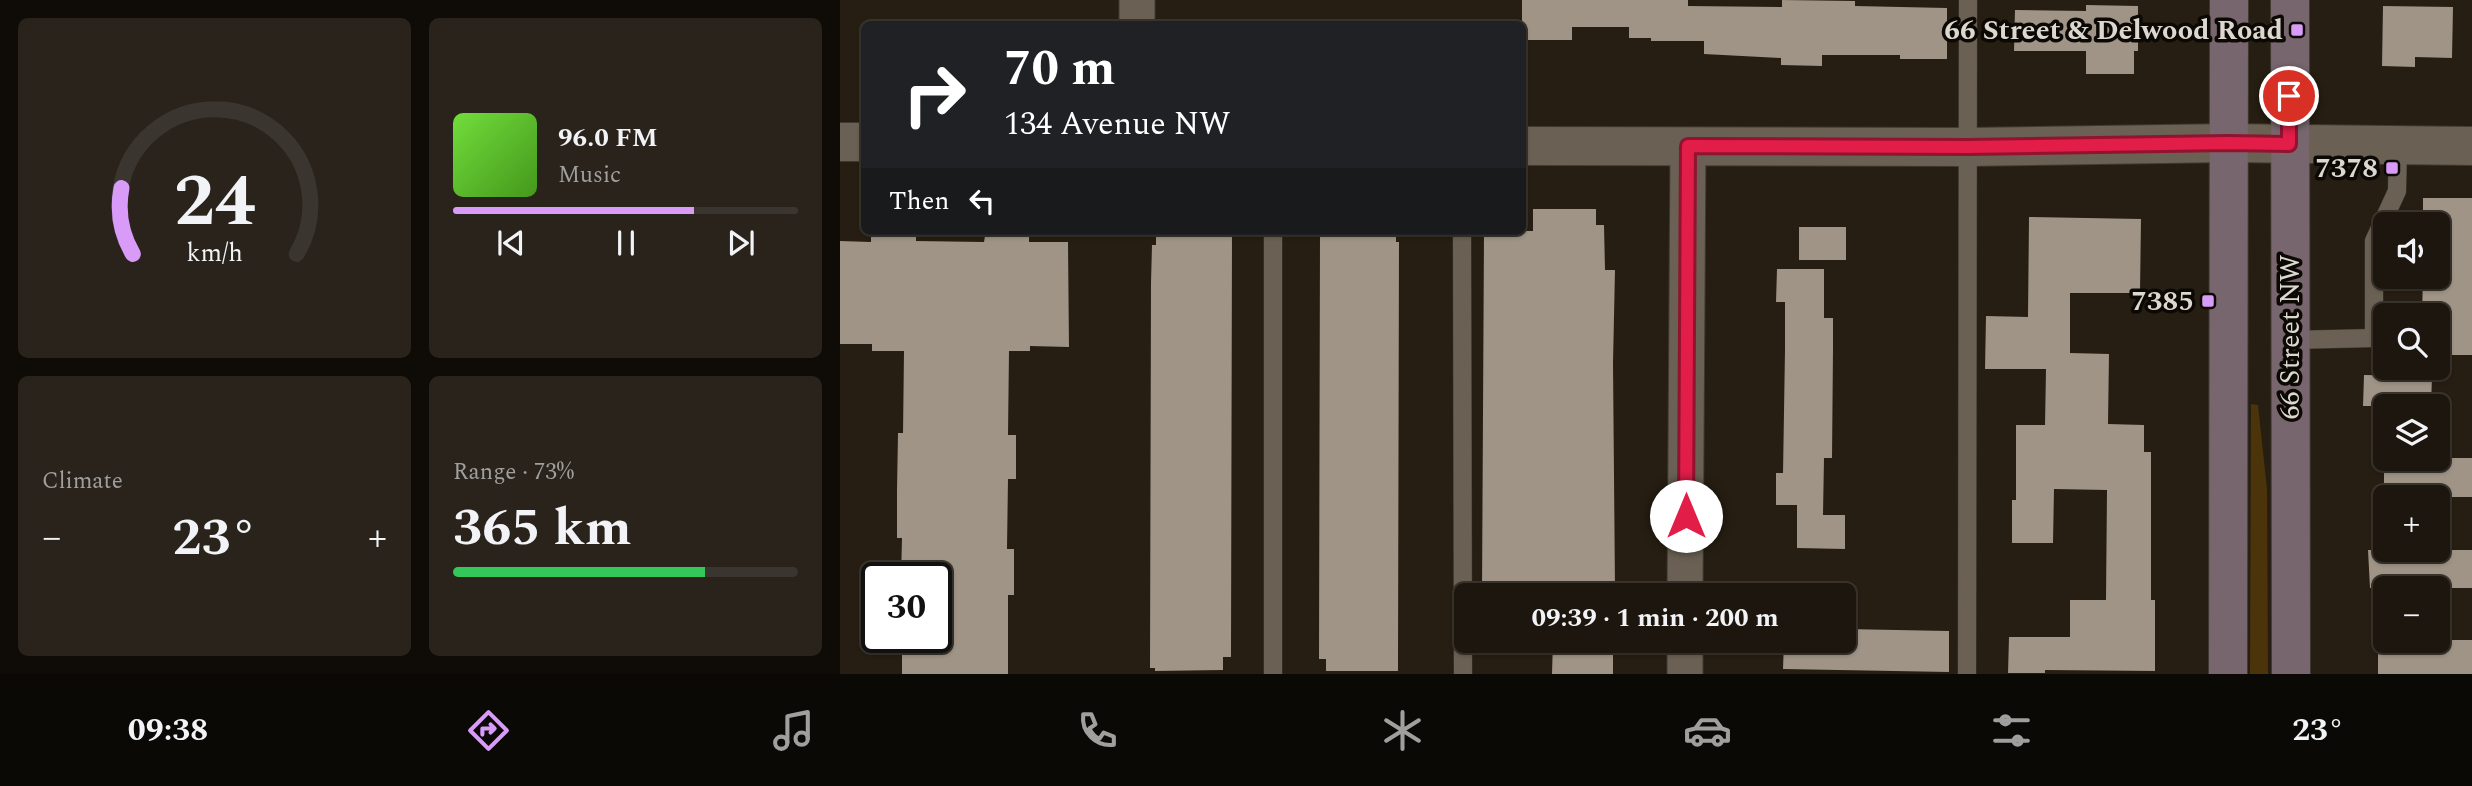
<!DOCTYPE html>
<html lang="en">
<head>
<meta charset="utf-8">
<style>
	:root { --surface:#1c160e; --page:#29231c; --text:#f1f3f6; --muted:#a09f9e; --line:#3a352e; --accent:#d89bf8 }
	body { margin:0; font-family:Spectral,serif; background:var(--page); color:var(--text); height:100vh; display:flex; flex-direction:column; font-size:26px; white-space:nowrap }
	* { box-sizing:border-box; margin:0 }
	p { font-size:23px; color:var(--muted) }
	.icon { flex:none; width:38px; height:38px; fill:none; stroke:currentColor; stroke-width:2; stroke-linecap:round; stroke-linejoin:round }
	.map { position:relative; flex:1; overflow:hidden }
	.drawer { display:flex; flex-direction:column; gap:18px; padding:18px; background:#0f0c08; width:840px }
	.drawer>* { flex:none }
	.guide { position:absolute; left:21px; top:21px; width:665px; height:214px; border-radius:10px; box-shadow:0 2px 5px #0004,0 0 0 2px var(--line); background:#202124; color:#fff; overflow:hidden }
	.fabs { position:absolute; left:1533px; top:212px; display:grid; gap:14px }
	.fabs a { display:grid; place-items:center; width:77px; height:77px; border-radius:10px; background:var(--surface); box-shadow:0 2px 5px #0004,0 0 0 2px var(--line); font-size:35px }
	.speed { position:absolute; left:21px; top:562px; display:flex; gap:14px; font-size:35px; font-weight:700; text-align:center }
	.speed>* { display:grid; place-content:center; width:91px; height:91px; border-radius:50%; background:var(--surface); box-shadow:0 2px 5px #0004,0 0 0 2px var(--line); line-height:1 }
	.speed .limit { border:4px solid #111; border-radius:10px; background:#fff; color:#111 }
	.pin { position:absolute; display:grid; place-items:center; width:60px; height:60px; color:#fff; margin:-30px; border:4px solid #fff; border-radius:50%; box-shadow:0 2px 7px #0007 }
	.me { position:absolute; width:77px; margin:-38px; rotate:0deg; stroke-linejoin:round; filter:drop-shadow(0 0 5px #0008) }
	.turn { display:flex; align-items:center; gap:24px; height:147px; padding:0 28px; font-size:32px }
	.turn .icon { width:91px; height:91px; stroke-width:2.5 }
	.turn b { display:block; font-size:49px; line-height:60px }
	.then { display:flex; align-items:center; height:66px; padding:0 28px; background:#0003; gap:14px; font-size:26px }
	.big { font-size:52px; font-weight:700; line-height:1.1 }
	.drawer .widget { flex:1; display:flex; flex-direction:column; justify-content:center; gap:10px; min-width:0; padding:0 24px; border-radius:10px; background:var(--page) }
	.drawer .dial { align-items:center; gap:0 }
	.dial svg { height:182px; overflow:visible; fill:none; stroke:var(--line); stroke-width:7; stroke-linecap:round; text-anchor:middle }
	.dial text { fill:var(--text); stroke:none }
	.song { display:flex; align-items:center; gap:21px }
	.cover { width:84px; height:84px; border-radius:10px; background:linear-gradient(135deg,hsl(100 70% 55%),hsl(100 70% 35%)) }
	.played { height:7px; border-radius:4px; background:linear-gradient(90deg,var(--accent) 70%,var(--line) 70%) }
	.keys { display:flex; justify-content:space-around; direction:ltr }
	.heat { display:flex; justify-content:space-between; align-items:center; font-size:38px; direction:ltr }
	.charge { height:10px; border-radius:5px; background:linear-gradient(90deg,#34c759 73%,var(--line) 0) }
	.drawer .tiles { flex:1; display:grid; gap:18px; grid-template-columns:repeat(2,1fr) }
	.trip { position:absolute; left:614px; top:583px; width:402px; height:70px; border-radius:10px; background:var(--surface); box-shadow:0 2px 5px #0004,0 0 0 2px var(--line); font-weight:700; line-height:70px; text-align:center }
	.tabs { display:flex; height:112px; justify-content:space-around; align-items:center; background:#0b0906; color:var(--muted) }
	.tabs .icon { width:49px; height:49px }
	.tabs .current { color:var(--accent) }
	.tabs b { font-size:32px; color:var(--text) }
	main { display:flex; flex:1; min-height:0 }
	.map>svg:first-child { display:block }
	.green { fill:#4b330a }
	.building { fill:#9f9486 }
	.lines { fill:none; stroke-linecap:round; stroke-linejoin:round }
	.service-casing { stroke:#403a32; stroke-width:19 }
	.minor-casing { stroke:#403a32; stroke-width:37 }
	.tertiary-casing { stroke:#403a32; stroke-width:40 }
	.secondary-casing { stroke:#403a32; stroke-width:40 }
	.service { stroke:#6a6053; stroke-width:18 }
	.minor { stroke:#6a6053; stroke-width:35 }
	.tertiary { stroke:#6a6053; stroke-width:38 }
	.secondary { stroke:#78666e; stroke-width:38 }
	.route-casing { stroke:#92132f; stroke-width:18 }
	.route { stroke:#e11d48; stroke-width:12 }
	.poi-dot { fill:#d89bf8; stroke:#0c0905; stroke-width:2.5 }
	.labels { text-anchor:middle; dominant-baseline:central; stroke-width:7; stroke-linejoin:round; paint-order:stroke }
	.poi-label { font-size:28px; font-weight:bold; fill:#dcd7cf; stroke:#0c0905; text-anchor:end }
	.street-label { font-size:28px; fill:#dcd7cf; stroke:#0c0905 }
</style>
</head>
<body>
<main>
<section class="drawer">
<div class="tiles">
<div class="widget dial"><svg viewBox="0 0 100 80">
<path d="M14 69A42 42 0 1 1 86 69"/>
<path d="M14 69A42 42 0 0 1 9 40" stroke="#d89bf8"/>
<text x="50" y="56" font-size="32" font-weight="700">24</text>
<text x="50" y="72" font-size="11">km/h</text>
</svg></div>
<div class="widget">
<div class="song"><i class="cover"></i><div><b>96.0 FM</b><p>Music</p></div></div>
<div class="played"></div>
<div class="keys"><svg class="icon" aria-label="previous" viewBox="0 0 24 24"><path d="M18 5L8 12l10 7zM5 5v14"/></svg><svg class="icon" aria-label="pause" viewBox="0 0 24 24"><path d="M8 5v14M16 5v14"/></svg><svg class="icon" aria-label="next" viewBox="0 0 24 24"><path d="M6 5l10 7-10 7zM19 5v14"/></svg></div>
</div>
<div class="widget"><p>Climate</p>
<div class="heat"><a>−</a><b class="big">23°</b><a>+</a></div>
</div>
<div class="widget"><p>Range · 73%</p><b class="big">365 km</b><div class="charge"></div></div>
</div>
</section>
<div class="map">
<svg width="1632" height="674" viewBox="0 0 1632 674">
	<rect width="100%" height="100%" fill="#261e12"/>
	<!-- green -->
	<path class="green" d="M1411,404L1418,405L1427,489L1428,674H1410Z"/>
	<!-- building -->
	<path class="building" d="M682,0H848V6L942,7V0L1015,1V6L1107,8V59H1060V55H982V66L941,65V58L864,54V41H811V38H789V27H732V40H682Z
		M1246,5L1298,6V51H1294V74H1246V51H1174L1175,10L1246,11Z
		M1543,6L1613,7L1612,58L1575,57V67L1542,66Z
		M1583,198H1632V355H1598V315H1582L1583,276H1598V224H1583Z
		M693,209H756V225H764L765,270H775L773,363L775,588L682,587V592H642L644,231H693Z
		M1189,217L1301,219L1300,293H1230V353L1269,354L1268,424L1304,425V452H1311V600H1315V671L1205,670V673H1168L1169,637H1230V600H1266L1267,490L1214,489L1213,543H1172V500H1176V425H1205L1206,369H1145L1146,316L1188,317Z
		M959,227H1006V260H959Z
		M316,231H392L391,657H383V670L315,671V668H310L311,283L312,245H316Z
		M480,231H556V242H559L558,671H486V659H479Z
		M31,235H76V241L144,242L145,236L189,237V242H228L229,347L190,346V351H169L168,435H176V479H168L167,549H174V595H168V674H62V637H96V578H61L62,538H57V490L58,433H63L64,351H32V344H0V241L31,242Z
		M937,269H984V318H993V350L992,458H984L983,515H1005V549L957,548V505H936V473H943L945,350V302H936Z
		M1524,375L1592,376L1591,406H1523Z
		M1544,458H1632V497H1544Z
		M1528,550H1632V588H1530Z
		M1004,629L1109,631V672L943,669L944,640H1004Z
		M713,640H773V674H712Z
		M1538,640H1632V674H1538Z"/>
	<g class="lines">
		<defs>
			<path id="service" d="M622,231L623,674
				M1450,340L1534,338V241L1557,191L1558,145
				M433,674V231
				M1127,674L1128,0"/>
			<path id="minor" d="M297,24V0
				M845,595L848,146
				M845,674V640"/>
			<path id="tertiary" d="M0,142H24
				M682,146L1128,147L1389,143L1632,146"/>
			<path id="secondary" d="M1450,0L1451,674
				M1388,674L1389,0"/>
		</defs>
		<!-- service casing -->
		<use href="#service" class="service-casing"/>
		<!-- minor casing -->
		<use href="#minor" class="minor-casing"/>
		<!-- tertiary casing -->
		<use href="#tertiary" class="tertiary-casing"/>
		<!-- secondary casing -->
		<use href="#secondary" class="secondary-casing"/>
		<!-- service -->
		<use href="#service" class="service"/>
		<!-- minor -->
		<use href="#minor" class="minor"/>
		<!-- tertiary -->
		<use href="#tertiary" class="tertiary"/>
		<!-- secondary -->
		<use href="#secondary" class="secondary"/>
	</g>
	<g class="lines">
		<defs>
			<path id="route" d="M846,516L848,146L1128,147L1389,143L1449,144V96"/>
		</defs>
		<!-- route casing -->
		<use href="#route" class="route-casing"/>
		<!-- route -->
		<use href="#route" class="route"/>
	</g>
	<!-- markers -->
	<g class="poi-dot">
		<rect x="1450" y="23" width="14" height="14" rx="3.5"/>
		<rect x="1545" y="161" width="14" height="14" rx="3.5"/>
		<rect x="1361" y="294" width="14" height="14" rx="3.5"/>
	</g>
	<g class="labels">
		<!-- poi labels -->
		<g class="poi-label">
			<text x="1443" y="30">66 Street &amp; Delwood Road</text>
			<text x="1538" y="168">7378</text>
			<text x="1354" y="301">7385</text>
		</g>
		<!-- street labels -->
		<g class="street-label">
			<text transform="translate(1450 337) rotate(-90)">66 Street NW</text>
		</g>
	</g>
</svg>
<div class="fabs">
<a><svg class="icon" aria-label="sound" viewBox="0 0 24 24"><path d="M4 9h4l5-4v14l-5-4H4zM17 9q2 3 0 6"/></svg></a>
<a><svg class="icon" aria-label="search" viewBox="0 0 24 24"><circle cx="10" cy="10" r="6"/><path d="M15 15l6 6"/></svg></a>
<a><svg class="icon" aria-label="layers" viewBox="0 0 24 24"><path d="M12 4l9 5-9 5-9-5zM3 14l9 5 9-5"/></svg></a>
<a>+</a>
<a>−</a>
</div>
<div class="speed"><div class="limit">30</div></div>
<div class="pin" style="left:1449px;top:96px;background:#d93025"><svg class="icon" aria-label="arrive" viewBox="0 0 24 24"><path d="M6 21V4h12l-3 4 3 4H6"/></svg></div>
<svg class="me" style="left:846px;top:516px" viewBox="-20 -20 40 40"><circle r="19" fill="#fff"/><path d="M0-13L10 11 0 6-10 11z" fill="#e11d48"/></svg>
<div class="trip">09:39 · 1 min · 200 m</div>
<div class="guide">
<div class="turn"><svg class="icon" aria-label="right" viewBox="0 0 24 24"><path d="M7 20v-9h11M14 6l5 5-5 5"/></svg><div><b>70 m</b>134 Avenue NW</div></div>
<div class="then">Then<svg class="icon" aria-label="left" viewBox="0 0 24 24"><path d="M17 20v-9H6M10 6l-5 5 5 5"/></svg></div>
</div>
</div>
</main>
<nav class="tabs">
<b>09:38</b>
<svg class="icon current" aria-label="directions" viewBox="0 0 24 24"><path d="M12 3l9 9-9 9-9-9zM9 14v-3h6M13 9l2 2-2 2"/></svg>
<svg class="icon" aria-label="music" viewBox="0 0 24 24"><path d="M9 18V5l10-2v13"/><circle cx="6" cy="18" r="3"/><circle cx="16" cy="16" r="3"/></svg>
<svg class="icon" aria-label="phone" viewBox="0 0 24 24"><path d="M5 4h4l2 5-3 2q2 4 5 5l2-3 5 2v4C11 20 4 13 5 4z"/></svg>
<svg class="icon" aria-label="climate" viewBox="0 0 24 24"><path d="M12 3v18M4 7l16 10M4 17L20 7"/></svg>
<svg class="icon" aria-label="car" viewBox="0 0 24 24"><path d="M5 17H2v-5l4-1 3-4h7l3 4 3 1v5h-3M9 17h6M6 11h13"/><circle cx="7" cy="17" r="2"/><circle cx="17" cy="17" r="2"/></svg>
<svg class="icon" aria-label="filters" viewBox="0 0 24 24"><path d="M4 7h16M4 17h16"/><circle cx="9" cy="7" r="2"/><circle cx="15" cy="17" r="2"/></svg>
<b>23°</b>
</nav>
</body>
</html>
